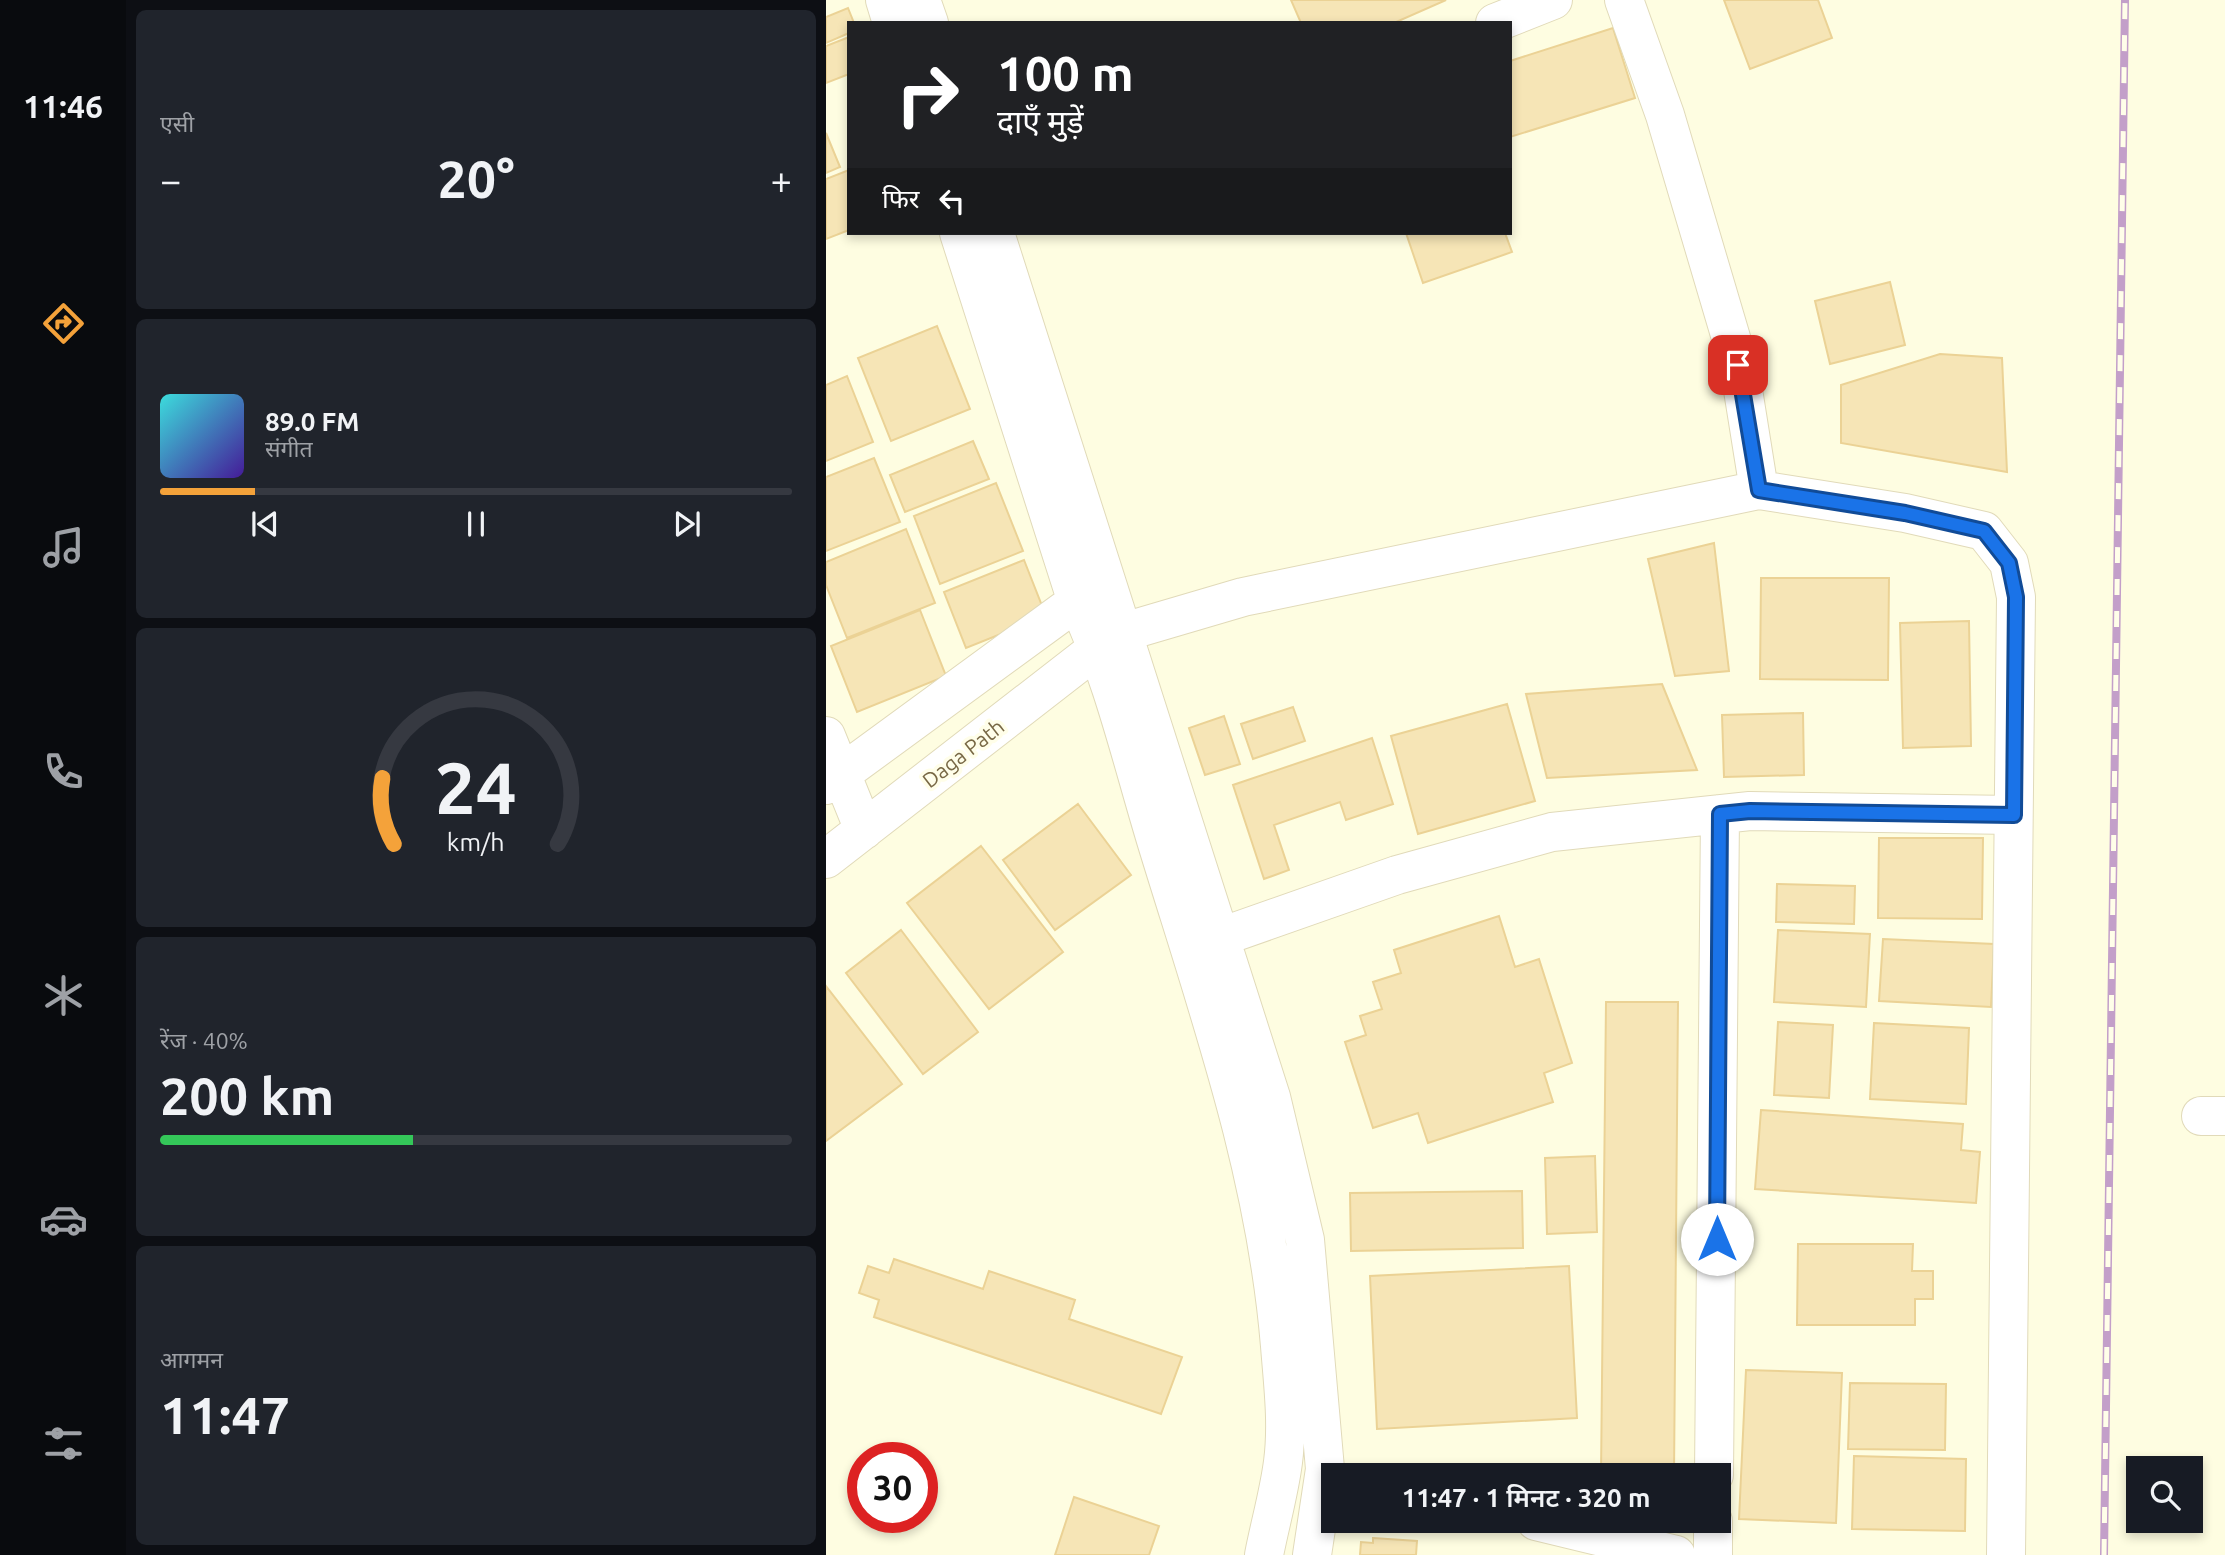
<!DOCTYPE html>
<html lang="hi">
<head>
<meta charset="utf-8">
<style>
	:root { --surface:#171b24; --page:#20242c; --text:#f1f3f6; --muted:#9ea1a6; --line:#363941; --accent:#f4a23a }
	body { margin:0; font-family:Ubuntu,"Noto Sans Devanagari",sans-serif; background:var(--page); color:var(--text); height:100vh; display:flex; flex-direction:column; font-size:26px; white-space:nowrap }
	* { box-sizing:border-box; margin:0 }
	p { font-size:23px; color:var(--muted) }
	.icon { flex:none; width:38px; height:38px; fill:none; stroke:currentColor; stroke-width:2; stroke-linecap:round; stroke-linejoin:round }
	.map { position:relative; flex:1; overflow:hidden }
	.side { display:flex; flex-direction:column; gap:10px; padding:10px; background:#0d0f14; width:700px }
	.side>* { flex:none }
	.hud { position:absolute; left:21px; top:21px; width:665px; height:214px; border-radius:0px; box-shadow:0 4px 10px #0003; background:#202124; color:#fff; overflow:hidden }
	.fabs { position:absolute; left:1300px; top:1456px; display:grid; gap:14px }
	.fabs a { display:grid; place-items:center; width:77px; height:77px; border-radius:0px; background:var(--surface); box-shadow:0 4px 10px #0003; font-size:35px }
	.speed { position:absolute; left:21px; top:1442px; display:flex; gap:14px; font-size:35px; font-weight:700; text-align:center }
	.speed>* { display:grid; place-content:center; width:91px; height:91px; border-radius:50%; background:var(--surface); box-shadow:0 4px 10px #0003; line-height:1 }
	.speed .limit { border:10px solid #d22; background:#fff; color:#111 }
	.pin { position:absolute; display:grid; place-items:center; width:60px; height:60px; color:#fff; margin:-30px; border-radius:14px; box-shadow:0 4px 10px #0006 }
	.me { position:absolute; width:77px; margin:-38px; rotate:0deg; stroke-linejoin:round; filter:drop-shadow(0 0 5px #0008) }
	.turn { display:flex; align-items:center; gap:24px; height:147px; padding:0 35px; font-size:32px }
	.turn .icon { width:91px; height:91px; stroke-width:2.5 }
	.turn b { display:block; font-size:49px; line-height:60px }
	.then { display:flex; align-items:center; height:66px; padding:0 35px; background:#0003; gap:14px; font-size:26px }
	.big { font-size:52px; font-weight:600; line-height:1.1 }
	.side .widget { flex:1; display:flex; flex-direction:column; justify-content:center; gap:10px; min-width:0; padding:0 24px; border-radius:10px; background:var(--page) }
	.side .dial { align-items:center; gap:0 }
	.dial svg { height:182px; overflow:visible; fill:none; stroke:var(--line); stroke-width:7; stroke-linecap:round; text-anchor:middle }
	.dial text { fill:var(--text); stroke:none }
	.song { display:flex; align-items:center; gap:21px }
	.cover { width:84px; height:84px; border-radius:10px; background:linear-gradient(135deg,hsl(180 70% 55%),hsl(260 70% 35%)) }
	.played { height:7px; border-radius:4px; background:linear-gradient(90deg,var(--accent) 15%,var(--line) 15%) }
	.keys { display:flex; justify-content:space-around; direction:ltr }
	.heat { display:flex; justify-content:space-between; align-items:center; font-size:38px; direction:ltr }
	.charge { height:10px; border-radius:5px; background:linear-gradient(90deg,#34c759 40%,var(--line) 0) }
	.trip { position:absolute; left:495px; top:1463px; width:410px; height:70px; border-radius:0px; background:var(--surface); box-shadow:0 4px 10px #0003; font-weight:600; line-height:70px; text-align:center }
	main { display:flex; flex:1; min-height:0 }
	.menu { display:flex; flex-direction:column; width:126px; justify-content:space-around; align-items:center; background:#090b0e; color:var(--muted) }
	.menu .icon { width:49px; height:49px }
	.menu .current { color:var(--accent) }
	.menu b { font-size:32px; color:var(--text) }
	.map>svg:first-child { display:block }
	.building { fill:#f6e5b6; stroke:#ebd295; stroke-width:2 }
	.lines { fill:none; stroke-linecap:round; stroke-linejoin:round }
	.minor-casing { stroke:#e1dab9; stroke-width:40 }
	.minor { stroke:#fff; stroke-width:38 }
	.rail-casing { stroke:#c39fc9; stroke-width:8 }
	.rail { stroke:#fffee9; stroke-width:5; stroke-dasharray:16; stroke-linecap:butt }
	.route-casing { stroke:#114b97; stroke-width:18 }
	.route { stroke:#1a73e8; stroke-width:12 }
	.labels { text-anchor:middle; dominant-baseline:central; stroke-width:7; stroke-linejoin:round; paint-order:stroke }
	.street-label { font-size:21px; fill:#786845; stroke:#fffee9 }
</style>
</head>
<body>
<main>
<nav class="menu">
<b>11:46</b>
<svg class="icon current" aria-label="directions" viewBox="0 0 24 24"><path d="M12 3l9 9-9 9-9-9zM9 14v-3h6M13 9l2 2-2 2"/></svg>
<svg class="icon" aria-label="music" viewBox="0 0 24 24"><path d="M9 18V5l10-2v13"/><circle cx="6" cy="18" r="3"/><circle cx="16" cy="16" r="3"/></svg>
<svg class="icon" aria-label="phone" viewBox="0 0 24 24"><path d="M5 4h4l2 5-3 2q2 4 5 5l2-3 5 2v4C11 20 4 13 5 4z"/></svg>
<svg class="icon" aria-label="climate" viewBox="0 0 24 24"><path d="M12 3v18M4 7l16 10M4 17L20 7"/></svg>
<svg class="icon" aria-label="car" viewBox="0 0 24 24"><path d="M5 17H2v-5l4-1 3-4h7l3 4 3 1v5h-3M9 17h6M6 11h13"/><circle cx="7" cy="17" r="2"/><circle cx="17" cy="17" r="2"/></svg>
<svg class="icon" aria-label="filters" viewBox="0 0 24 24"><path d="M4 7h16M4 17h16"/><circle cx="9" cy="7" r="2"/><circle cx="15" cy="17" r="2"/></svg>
</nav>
<section class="side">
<div class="widget"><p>एसी</p>
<div class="heat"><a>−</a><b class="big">20°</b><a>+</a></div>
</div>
<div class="widget">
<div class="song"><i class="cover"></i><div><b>89.0 FM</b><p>संगीत</p></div></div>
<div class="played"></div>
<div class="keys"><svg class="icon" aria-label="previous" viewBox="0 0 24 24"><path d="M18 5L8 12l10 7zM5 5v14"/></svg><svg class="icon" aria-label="pause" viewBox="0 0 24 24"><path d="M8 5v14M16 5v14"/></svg><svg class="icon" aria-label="next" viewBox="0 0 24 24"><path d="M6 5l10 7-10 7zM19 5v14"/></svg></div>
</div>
<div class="widget dial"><svg viewBox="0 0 100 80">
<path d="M14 69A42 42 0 1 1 86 69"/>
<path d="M14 69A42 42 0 0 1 9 40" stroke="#f4a23a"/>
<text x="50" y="56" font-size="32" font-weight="700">24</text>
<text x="50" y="72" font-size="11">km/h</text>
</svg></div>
<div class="widget"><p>रेंज · 40%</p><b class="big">200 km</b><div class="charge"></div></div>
<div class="widget"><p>आगमन</p><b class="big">11:47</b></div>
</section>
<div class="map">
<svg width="1399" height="1555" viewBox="0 0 1399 1555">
	<rect width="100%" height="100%" fill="#fefde1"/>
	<!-- building -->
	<path class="building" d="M465,0H620L568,23H475Z
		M898,0H992L1006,38L924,69Z
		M22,8L28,23H23V33L0,43V17Z
		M787,28L809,98L684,137V61Z
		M23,37V74L0,83V46Z
		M0,133L14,167L0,173Z
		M23,170V230L0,239V179Z
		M580,233H679L686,252L597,283Z
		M1064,282L1079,345L1004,364L989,301Z
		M111,326L144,409L65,441L32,358Z
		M1114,354L1176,358L1181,472L1015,443V385Z
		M21,376L47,442L0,461V385Z
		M147,441L163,479L79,512L64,475Z
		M48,458L74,522L0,551V477Z
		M170,483L197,551L114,584L88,516Z
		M80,529L109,603L21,638L0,585V562Z
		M888,543L903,671L849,676L822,559Z
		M198,560L220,616L140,648L118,592Z
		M935,578H1063L1062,680L934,679Z
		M94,610L120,676L31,712L5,646Z
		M1143,621L1145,746L1077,748L1074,623Z
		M836,684L871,770L721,778L700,694Z
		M681,704L709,801L592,834L565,736Z
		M467,707L479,741L427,759L415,724Z
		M977,713L978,775L898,777L896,715Z
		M398,716L414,764L379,775L363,728Z
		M546,738L567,804L520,820L514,802L448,825L463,870L438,879L407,785Z
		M252,804L305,875L229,930L177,860Z
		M1053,838H1157L1156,919L1052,918Z
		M155,846L237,952L163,1009L81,903Z
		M951,884L1029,886L1028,924L950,922Z
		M673,916L689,967L713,959L746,1063L718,1073L727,1102L602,1143L592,1113L547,1128L519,1042L540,1035L534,1016L556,1009L547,982L575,973L568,950Z
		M75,930L152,1032L97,1074L20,973Z
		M952,930L1044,934L1040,1007L948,1002Z
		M1057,939L1168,944L1165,1007L1053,1001Z
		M0,986L76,1084L0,1141Z
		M780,1002H852L848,1475H775Z
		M952,1022L1007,1025L1003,1098L948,1095Z
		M1048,1023L1143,1028L1140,1104L1044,1099Z
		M935,1110L1137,1124L1135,1150L1154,1152L1150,1203L929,1189Z
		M769,1156L771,1232L721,1234L719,1158Z
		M696,1191L697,1248L525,1251L524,1193Z
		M972,1244H1087L1086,1271H1107V1299H1089V1325H971Z
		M68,1259L157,1289L163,1271L249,1300L243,1319L356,1357L335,1414L48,1317L53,1300L33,1293L42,1266L63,1273Z
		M743,1266L751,1418L551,1429L544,1276Z
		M920,1370L1016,1373L1010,1523L913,1519Z
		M1024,1383L1120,1384L1119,1450L1022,1449Z
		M1028,1456L1140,1459L1139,1531L1026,1529Z
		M248,1497L333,1526L323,1555H229Z
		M547,1538L591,1541L590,1555H534L535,1542L547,1543Z"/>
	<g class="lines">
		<defs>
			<path id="minor" d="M59,0L66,23
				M95,0L103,23
				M798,0L839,115L913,365L933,490
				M669,23L727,0
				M133,233L250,599C288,679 307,766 333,850C383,1013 440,1174 454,1346C457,1384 462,1424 457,1462C453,1493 444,1524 438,1555
				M169,233L445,1097L479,1240L499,1469L486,1555
				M0,736L38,830
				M0,785L272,586
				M0,859L273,647L298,632L417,597L933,490L1079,513L1158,531L1183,563L1190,597L1180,1555
				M369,946L571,875L726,832L924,811L1187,815
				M1375,1116H1399
				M888,1475L894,814
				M710,1521L850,1555
				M887,1555V1521"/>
		</defs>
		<!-- minor casing -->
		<use href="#minor" class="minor-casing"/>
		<!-- minor -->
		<use href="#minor" class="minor"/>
		<defs>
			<path id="rail" d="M1278,1555L1299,0"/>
		</defs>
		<!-- rail casing -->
		<use href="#rail" class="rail-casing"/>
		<!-- rail -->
		<use href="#rail" class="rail"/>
	</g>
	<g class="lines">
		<defs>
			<path id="route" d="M891,1239L894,814L924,811L1188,815L1190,597L1183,563L1158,531L1079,513L933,490L912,365"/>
		</defs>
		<!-- route casing -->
		<use href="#route" class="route-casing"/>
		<!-- route -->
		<use href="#route" class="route"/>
	</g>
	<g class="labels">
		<!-- street labels -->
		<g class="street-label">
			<text transform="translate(137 753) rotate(-38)">Daga Path</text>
		</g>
	</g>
</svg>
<div class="fabs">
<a><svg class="icon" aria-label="search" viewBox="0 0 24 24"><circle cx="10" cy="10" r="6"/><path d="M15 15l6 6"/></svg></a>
</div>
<div class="speed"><div class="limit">30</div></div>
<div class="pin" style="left:912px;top:365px;background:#d93025"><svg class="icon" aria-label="arrive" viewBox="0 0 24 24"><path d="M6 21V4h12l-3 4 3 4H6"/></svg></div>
<svg class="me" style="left:891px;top:1239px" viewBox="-20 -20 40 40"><circle r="19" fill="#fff"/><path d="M0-13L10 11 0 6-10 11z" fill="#1a73e8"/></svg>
<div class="trip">11:47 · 1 मिनट · 320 m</div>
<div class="hud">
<div class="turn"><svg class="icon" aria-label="right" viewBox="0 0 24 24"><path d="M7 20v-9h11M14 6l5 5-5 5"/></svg><div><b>100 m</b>दाएँ मुड़ें</div></div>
<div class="then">फिर<svg class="icon" aria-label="left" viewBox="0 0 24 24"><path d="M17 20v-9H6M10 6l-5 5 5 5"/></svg></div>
</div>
</div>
</main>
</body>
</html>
